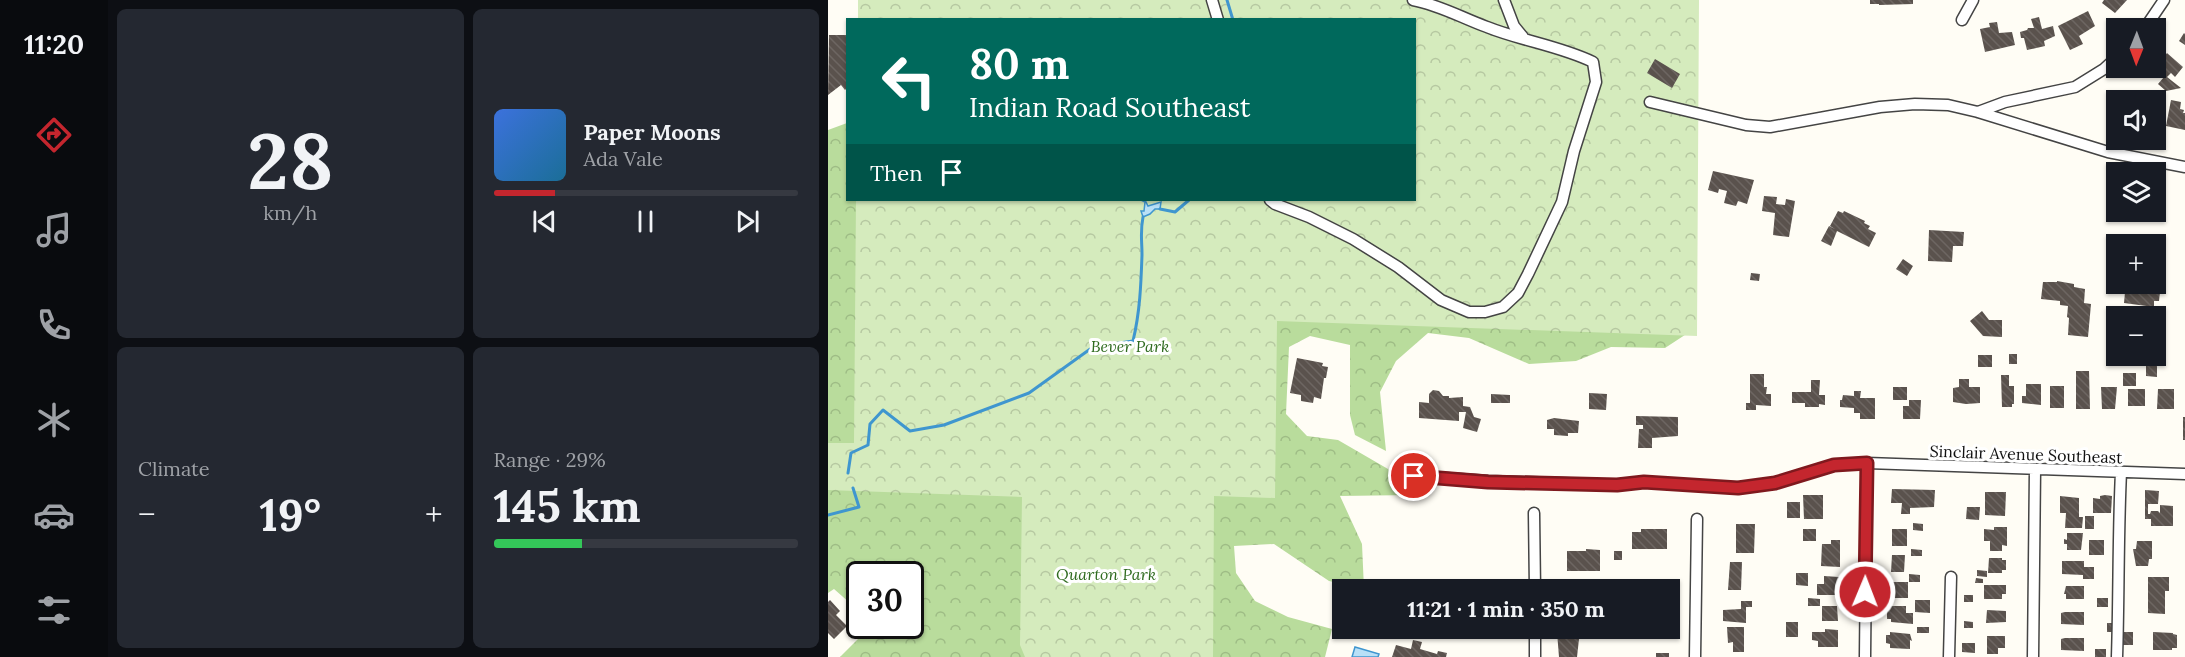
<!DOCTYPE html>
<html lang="en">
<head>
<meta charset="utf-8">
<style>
	:root { --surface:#171b24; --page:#242831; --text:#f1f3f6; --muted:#9ea1a6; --line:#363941; --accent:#c4262e }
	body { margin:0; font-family:Lora,serif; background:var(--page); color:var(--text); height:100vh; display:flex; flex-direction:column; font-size:22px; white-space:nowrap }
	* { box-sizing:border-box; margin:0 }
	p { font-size:20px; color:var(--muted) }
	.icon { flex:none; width:33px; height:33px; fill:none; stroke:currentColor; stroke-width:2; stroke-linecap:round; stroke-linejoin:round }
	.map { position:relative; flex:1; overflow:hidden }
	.panel { display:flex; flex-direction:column; gap:9px; padding:9px; background:#0d0f14; width:720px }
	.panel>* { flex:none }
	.hud { position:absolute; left:18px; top:18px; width:570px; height:183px; border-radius:0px; box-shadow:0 2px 4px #0004; background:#00695c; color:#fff; overflow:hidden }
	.needle { width:39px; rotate:181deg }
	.tools { position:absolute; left:1278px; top:18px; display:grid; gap:12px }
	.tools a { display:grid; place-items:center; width:60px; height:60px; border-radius:0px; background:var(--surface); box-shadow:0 2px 4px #0004; font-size:30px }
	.speed { position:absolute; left:18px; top:561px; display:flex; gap:12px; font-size:30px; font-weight:700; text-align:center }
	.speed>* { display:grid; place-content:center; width:78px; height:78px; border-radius:50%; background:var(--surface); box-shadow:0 2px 4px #0004; line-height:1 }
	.speed .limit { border:3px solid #111; border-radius:9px; background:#fff; color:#111 }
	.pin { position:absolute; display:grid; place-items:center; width:51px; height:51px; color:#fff; margin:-26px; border:3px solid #fff; border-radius:50%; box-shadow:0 2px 6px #0007 }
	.me { position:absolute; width:66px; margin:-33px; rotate:1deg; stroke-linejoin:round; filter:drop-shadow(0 0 4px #0008) }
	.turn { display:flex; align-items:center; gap:21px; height:126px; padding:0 24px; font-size:27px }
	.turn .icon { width:78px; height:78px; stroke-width:2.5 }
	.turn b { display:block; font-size:42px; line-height:51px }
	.then { display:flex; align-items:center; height:57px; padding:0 24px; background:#0003; gap:12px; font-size:22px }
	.big { font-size:45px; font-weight:700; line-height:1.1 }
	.panel .card { flex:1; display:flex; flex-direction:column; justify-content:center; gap:9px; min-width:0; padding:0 21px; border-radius:9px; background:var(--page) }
	.panel .dial { align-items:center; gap:0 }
	.dial b { font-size:78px; line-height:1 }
	.song { display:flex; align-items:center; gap:18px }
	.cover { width:72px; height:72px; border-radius:9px; background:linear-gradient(135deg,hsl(220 70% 55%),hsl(200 70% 35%)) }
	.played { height:6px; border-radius:3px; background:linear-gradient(90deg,var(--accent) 20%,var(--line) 20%) }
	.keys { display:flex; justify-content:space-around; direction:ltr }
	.heat { display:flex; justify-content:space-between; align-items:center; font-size:33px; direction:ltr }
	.charge { height:9px; border-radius:4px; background:linear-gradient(90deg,#34c759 29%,var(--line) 0) }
	.panel .tiles { flex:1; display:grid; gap:9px; grid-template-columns:repeat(2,1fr) }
	.trip { position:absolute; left:504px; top:579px; width:348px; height:60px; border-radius:0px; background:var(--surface); box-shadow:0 2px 4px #0004; font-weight:700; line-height:60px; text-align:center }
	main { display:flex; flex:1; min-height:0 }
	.tab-bar { display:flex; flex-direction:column; width:108px; justify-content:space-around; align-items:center; background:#090b0e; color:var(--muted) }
	.tab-bar .icon { width:42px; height:42px }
	.tab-bar .current { color:var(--accent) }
	.tab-bar b { font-size:27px; color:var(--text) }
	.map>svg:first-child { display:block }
	.forest { fill:url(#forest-crowns) }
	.park { fill:url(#park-crowns) }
	.water { fill:#b9e0f7; stroke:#3f96cf; stroke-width:1.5 }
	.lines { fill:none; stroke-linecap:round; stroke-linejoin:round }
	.stream { stroke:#3f96cf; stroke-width:3 }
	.building { fill:url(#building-back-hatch) }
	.minor-casing { stroke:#444; stroke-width:13 }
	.minor { stroke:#fff; stroke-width:10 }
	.route-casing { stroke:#7f191e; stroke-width:15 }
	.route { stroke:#c4262e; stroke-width:10 }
	.labels { text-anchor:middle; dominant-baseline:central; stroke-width:6; stroke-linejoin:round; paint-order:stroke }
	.park-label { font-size:16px; font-style:italic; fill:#2f6b1f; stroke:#fff }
	.street-label { font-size:16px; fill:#111; stroke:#fff }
</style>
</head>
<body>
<main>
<nav class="tab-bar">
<b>11:20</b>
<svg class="icon current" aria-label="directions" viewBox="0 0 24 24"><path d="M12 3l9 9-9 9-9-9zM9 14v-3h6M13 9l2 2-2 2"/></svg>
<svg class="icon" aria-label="music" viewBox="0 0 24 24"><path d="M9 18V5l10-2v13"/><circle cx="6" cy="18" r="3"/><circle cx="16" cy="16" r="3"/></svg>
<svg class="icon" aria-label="phone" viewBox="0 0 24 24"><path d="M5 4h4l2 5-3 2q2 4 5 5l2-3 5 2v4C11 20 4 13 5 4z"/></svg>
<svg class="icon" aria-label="climate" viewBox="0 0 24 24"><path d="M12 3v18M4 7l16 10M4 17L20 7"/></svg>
<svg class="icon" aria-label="car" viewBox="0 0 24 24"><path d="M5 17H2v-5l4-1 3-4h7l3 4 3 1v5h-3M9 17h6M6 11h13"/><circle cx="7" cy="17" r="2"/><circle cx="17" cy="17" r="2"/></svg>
<svg class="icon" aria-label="filters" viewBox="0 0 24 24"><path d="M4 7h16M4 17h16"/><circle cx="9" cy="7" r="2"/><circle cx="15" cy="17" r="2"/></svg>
</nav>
<section class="panel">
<div class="tiles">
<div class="card dial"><b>28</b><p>km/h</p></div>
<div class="card">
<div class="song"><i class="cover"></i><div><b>Paper Moons</b><p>Ada Vale</p></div></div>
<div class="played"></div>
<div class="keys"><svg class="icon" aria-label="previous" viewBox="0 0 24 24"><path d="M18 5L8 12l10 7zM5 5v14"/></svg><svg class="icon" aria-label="pause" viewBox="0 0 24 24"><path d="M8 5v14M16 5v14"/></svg><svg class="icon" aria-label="next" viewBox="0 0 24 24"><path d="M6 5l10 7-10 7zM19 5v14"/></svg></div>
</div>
<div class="card"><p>Climate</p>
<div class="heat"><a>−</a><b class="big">19°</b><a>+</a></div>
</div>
<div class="card"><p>Range · 29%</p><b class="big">145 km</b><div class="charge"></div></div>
</div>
</section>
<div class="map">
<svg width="1357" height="657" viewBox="0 0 1357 657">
	<defs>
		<pattern id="forest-crowns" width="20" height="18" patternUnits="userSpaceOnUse" patternTransform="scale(1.5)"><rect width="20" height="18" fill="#b9dc9c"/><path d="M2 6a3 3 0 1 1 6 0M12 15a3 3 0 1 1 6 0" fill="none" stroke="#9ebc85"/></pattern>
		<pattern id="park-crowns" width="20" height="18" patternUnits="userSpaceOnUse" patternTransform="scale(1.5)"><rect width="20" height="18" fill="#d5ebbd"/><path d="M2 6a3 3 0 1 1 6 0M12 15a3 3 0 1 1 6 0" fill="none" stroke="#b6c8a1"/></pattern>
		<pattern id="building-back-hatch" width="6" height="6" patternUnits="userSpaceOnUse" patternTransform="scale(1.5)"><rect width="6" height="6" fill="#5a524d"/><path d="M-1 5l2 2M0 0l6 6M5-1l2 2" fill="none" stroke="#6d6662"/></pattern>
	</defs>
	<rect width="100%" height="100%" fill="#fffdf5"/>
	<!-- forest -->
	<path class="forest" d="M19,123L20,200H285L863,331L837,348L783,347L748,361L701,364L641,338L600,333L568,361L552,392L558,451L527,435L522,415V345L482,336L461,347L458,414L479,436L510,440L560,469L584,495L512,496L534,544L536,589L501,581L446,544L406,546L408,573L427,601L460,617L504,629L497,657H12L43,626H82V574H32L31,611L6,589L0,593V130Z"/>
	<!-- park -->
	<path class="park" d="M30,0H871L869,336L449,321L447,498L386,496L385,657H197L192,645L194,497L0,490V443H26L28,200H586V20H30Z"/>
	<!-- water -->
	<path class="water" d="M313,200H317L320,206L333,202L332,209H327L322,214L315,217L313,211H316L317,202Z
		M527,647L551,654L550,657H524Z"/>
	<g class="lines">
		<!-- stream -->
		<path class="stream" d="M399,0L405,20
			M332,209L347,212L361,200
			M20,473L23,453L40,445L42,424L55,410L82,431L116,425L201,393L265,347L305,341C312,312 313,284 314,255C314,240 312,232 315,217
			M0,515L31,507L25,488"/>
	</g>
	<!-- building -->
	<path class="building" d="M1042,0H1085V4L1051,5V4H1042Z
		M1276,0H1299L1287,13L1274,3Z
		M1260,11L1267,26L1251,36L1255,44L1242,50L1230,26Z
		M1211,17L1214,29L1225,26L1227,36L1216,41L1217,46L1199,50L1196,38H1193L1192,32L1199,30L1200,28H1206L1203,19Z
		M1169,22L1171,33L1184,32L1187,45L1157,52L1152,29L1162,27L1161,23Z
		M1356,33L1357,34V45L1351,41Z
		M1,35H18L20,87L17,90L13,85L0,95Z
		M1339,53L1355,67L1347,77L1343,73L1339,77L1353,88L1338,91L1330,84L1336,77L1326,69Z
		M827,59L852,74L844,88L819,73Z
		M1299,90H1315V100H1300Z
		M1343,100L1353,102L1352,109L1356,110L1355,113H1357V130L1338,126Z
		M885,171L926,180L919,204L910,201L908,206L896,203L899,191L891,189L890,193L880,190Z
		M936,196L949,197L948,204L957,205L958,199L967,201L961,237L945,235L947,213L934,211Z
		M1010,211L1015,213L1016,211L1037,221L1036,223L1042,226L1040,229L1048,233L1041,247L1009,231L1003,246L993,241L1001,226L1007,229L1002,226Z
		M1101,230L1136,232L1135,246H1125L1124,262L1100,261Z
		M1075,259L1085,266L1079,276L1068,269Z
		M923,273L932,274L931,281L922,280Z
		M1229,281L1246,284V287L1257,289L1256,303L1263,304L1260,337L1240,335L1241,318L1239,317L1240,306L1232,305V301L1213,299L1215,282H1229Z
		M1305,284L1320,285V291L1332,292L1331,301H1326V307L1296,303L1297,292L1306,293Z
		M1154,311L1161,320H1174V337L1155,336L1142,321Z
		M1281,320H1288V334H1280Z
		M1181,354H1189V364H1181Z
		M1150,355H1164V367H1150Z
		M469,358L495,363L494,366L500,367L498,378H496L493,399L486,397L485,403L473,401V395L462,393Z
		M1318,366H1329V377L1318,376Z
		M1248,371H1261L1262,409H1248Z
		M1295,373H1308V386H1295Z
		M922,374H936V387H939L938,394H943V406L928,405V410H918V403H922Z
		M1173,375H1181V386H1186V404H1184V407H1174Z
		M1131,379H1141V387H1152V403L1138,404L1125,402V388L1131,387Z
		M983,380H992L991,395H997V405L991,404V407H977V403H964V392H983Z
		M1198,384H1213V405L1194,403V396H1198Z
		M1222,386H1236V408H1222Z
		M1065,387H1079V400H1065Z
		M1273,387H1289L1287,409H1274Z
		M1300,389H1317V406H1300Z
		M1330,389H1346V409H1329Z
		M605,390L611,391L615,396H621V398L635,397V406L642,407L646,417L653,419L649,432L635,428L638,412H631V421L591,418V402L601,403V394Z
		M1026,391H1033L1032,398H1047V419H1032V413H1026V408L1012,407V400H1014L1015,395L1026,396Z
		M761,393L779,394L778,410L761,409Z
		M663,394L682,395V403H663Z
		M1081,400H1093L1092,419H1075V406H1081Z
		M808,416L850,417V436L824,438V448H810L811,429H815V425H808Z
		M1355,417H1357V440H1355Z
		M726,418L751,421L750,433H740V436L726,435V429H719V420Z
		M1064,489L1107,490L1106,507L1082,508V514H1073L1074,503H1063Z
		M1317,490L1331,491L1330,504H1320V514H1322L1323,511H1330L1332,513V505L1345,506V526H1323V519H1317Z
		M1157,492H1178L1177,516L1157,515Z
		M975,495H995V519H976Z
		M1277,495L1284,496L1283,513H1265V498L1272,499V496Z
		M1232,496L1251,498V517H1255L1254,528H1237L1238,513H1232Z
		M959,502H972V518H959Z
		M1139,507H1152L1151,520L1138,519Z
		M1257,516H1266V529H1257Z
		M1085,523L1095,524V531L1085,530Z
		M908,524H927L926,553H908Z
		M1166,527H1179V546L1174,545V551H1162V541H1156V529L1166,530Z
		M813,529H839V549H804V532H813Z
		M975,529H988V541H975Z
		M1064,529H1079V546H1064Z
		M1239,533H1255L1253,550H1239V544H1236V539L1239,540Z
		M1003,540H1012V567L993,566L994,544H1003Z
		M1261,540H1276V555H1261Z
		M1309,541H1324V559H1321L1320,566H1308L1305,549H1308Z
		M758,549L772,550V571H739V551H758Z
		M1083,549L1094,550V556H1083Z
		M786,551H794V560H786Z
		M1064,555H1077L1076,572H1063Z
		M1161,558H1174V560H1178V570H1174V573H1160Z
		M1234,561H1256V567H1266V579H1255V575L1234,574Z
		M902,562H914L913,590H900Z
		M1149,570L1159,571V577L1149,576Z
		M968,573H980V586L968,585Z
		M1081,574L1092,575V582H1081Z
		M996,576L1011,577V595H989V584H996Z
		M1320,577H1341V591H1337V614L1320,613Z
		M1148,578L1155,579V583H1147Z
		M733,580H750V590H732Z
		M781,580H794L793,590H781Z
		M1064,582H1080V598H1064Z
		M1156,585H1178V594H1174V599H1156Z
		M1238,586H1256V599H1238V594H1236Z
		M1136,595H1145V602H1136Z
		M980,598L992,599V606H980Z
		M1269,598H1280V607H1269Z
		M2,600L12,611L8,615L19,626L6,639L0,633V602Z
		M1087,600H1102V613L1087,612Z
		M913,601H924V607H918V623L895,621V610L913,609Z
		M994,606H1009L1010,621H994Z
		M1063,606H1078V613H1085V624L1063,622V619H1059V607Z
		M1159,610L1178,611V622L1158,623Z
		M1237,612H1256V625L1233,624V613Z
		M1136,621L1145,622V628H1136Z
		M958,622H970V637H958Z
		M1279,623H1285V632H1279Z
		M899,627H916V652H905V642L900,643Z
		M1089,627H1101V633H1089Z
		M997,629L1010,630V647H990V641L984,640V632H997Z
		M742,630H752L749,657H731L729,632L742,633Z
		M1062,632L1082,634L1084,641L1082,640V649L1062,648V644L1058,643V635H1062Z
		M1293,632H1305V645H1293Z
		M1325,632L1345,633V634L1349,635V648H1344V650H1325Z
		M1159,636H1177V648H1170V654H1159Z
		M1237,638H1256V651L1233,650V639Z
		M585,640L594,642L592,649L609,654L610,651L619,653L618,657H564L568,645L583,649Z
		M1134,643H1147V653L1134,652Z
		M1267,649H1278V657H1267Z
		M828,653H841V657H828Z"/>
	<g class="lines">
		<defs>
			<path id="minor" d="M384,0L390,20
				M676,0L686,26L695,37
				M1134,20L1145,0
				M1317,28L1336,0
				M822,102L918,125L942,127L1052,107L1087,104L1120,105L1150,112L1280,152L1357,167
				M1150,112L1177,102L1247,87L1276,69L1288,58
				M442,200L447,204L481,217L525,239L570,267L613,300L641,312H657L675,307L690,293L700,274L734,202L746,151L768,82L765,62C732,46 694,41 659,27C634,18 612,5 585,0
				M586,476L660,481L789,485L816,482L910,488L947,483L1006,465L1039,463L1357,474
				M706,513L707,590
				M707,628V657
				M867,657L869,519
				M1037,657L1039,463
				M1121,657L1123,577
				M1205,657L1207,470
				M1289,657C1291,595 1290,534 1293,472"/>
		</defs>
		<!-- minor casing -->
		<use href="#minor" class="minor-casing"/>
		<!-- minor -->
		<use href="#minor" class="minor"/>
	</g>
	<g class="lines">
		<defs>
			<path id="route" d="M586,476L660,482L789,485L816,482L910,488L947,483L1006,465L1039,463L1037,592"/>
		</defs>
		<!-- route casing -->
		<use href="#route" class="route-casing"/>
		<!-- route -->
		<use href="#route" class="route"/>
	</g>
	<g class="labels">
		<!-- park labels -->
		<g class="park-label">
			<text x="302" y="346">Bever Park</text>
			<text x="278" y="574">Quarton Park</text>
		</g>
		<!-- street labels -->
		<g class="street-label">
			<text transform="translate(1198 454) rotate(2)">Sinclair Avenue Southeast</text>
		</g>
	</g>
</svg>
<div class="tools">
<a><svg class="needle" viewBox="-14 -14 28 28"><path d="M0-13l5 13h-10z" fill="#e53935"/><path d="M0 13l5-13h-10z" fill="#9ea1a6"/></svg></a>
<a><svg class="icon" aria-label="sound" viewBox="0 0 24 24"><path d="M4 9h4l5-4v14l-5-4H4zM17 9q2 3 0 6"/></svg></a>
<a><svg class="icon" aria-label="layers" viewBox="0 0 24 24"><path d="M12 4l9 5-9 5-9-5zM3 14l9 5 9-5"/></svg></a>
<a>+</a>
<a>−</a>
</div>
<div class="speed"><div class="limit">30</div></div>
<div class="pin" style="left:586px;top:476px;background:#d93025"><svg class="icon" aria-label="arrive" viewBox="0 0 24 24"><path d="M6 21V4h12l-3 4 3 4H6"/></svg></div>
<svg class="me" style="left:1037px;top:592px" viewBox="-20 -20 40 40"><circle r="17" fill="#c4262e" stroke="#fff" stroke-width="3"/><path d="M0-11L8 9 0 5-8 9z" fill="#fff"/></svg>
<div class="trip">11:21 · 1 min · 350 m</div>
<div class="hud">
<div class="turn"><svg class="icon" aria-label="left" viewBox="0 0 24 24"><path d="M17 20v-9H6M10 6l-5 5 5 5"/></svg><div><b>80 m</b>Indian Road Southeast</div></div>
<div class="then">Then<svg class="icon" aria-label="arrive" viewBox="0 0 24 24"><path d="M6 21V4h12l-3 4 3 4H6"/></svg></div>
</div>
</div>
</main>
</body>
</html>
